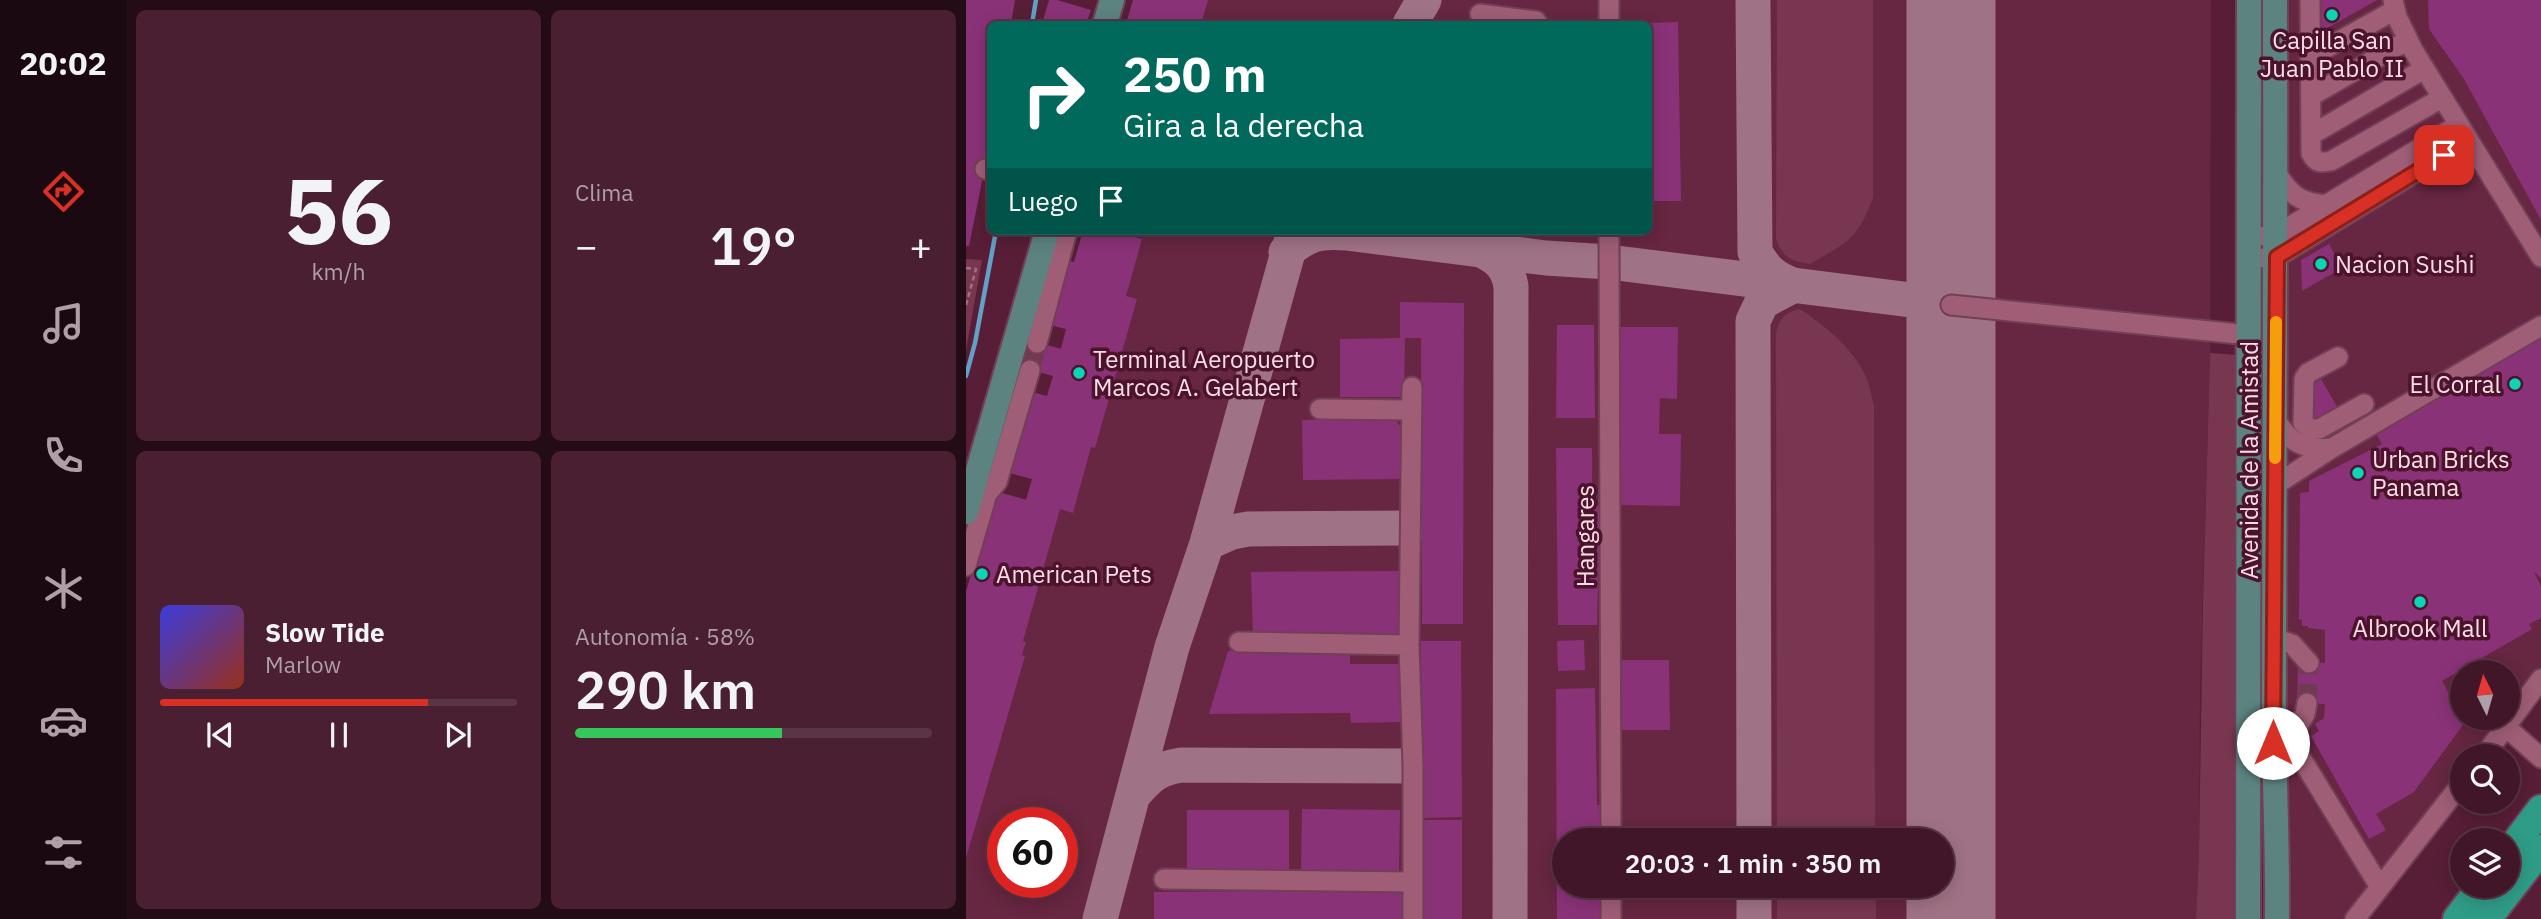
<!DOCTYPE html>
<html lang="es">
<head>
<meta charset="utf-8">
<style>
	:root { --surface:#421629; --page:#491f31; --text:#f1f3f6; --muted:#ae9fa8; --line:#5a3546; --accent:#d93025 }
	body { margin:0; font-family:"IBM Plex Sans",sans-serif; background:var(--page); color:var(--text); height:100vh; display:flex; flex-direction:column; font-size:26px; white-space:nowrap }
	* { box-sizing:border-box; margin:0 }
	p { font-size:23px; color:var(--muted) }
	.icon { flex:none; width:38px; height:38px; fill:none; stroke:currentColor; stroke-width:2; stroke-linecap:round; stroke-linejoin:round }
	.map { position:relative; flex:1; overflow:hidden }
	.panel { display:flex; flex-direction:column; gap:10px; padding:10px; background:#240c17; width:840px }
	.panel>* { flex:none }
	.top-card { position:absolute; left:21px; top:21px; width:665px; height:214px; border-radius:10px; box-shadow:0 4px 18px #0003,0 0 0 2px var(--line); background:#00695c; color:#fff; overflow:hidden }
	.needle { width:46px; rotate:355deg }
	.tools { position:absolute; left:1484px; top:660px; display:grid; gap:14px }
	.tools a { display:grid; place-items:center; width:70px; height:70px; border-radius:50%; background:var(--surface); box-shadow:0 4px 18px #0003,0 0 0 2px var(--line); font-size:35px }
	.speed { position:absolute; left:21px; top:807px; display:flex; gap:14px; font-size:35px; font-weight:700; text-align:center }
	.speed>* { display:grid; place-content:center; width:91px; height:91px; border-radius:50%; background:var(--surface); box-shadow:0 4px 18px #0003,0 0 0 2px var(--line); line-height:1 }
	.speed .limit { border:10px solid #d22; background:#fff; color:#111 }
	.pin { position:absolute; display:grid; place-items:center; width:60px; height:60px; color:#fff; margin:-30px; border-radius:14px; box-shadow:0 4px 10px #0006 }
	.me { position:absolute; width:77px; margin:-38px; rotate:0deg; stroke-linejoin:round; filter:drop-shadow(0 0 5px #0008) }
	.turn { display:flex; align-items:center; gap:24px; height:147px; padding:0 21px; font-size:32px }
	.turn .icon { width:91px; height:91px; stroke-width:2.5 }
	.turn b { display:block; font-size:49px; line-height:60px }
	.then { display:flex; align-items:center; height:66px; padding:0 21px; background:#0003; gap:14px; font-size:26px }
	.big { font-size:52px; font-weight:600; line-height:1.1 }
	.panel .widget { flex:1; display:flex; flex-direction:column; justify-content:center; gap:10px; min-width:0; padding:0 24px; border-radius:10px; background:var(--page) }
	.panel .dial { align-items:center; gap:0 }
	.dial b { font-size:91px; line-height:1 }
	.song { display:flex; align-items:center; gap:21px }
	.cover { width:84px; height:84px; border-radius:10px; background:linear-gradient(135deg,hsl(240 70% 55%),hsl(10 70% 35%)) }
	.played { height:7px; border-radius:4px; background:linear-gradient(90deg,var(--accent) 75%,var(--line) 75%) }
	.keys { display:flex; justify-content:space-around; direction:ltr }
	.heat { display:flex; justify-content:space-between; align-items:center; font-size:38px; direction:ltr }
	.charge { height:10px; border-radius:5px; background:linear-gradient(90deg,#34c759 58%,var(--line) 0) }
	.panel .tiles { flex:1; display:grid; gap:10px; grid-template-columns:repeat(2,1fr) }
	.trip { position:absolute; left:586px; top:828px; width:402px; height:70px; border-radius:35px; background:var(--surface); box-shadow:0 4px 18px #0003,0 0 0 2px var(--line); font-weight:600; line-height:70px; text-align:center }
	main { display:flex; flex:1; min-height:0 }
	.menu { display:flex; flex-direction:column; width:126px; justify-content:space-around; align-items:center; background:#1a0910; color:var(--muted) }
	.menu .icon { width:49px; height:49px }
	.menu .selected { color:var(--accent) }
	.menu b { font-size:32px; color:var(--text) }
	.map>svg:first-child { display:block }
	.built { fill:#672641; fill-rule:evenodd }
	.green { fill:#783651 }
	.lines { fill:none; stroke-linecap:round; stroke-linejoin:round }
	.stream { stroke:#62a0c6; stroke-width:4.5 }
	.taxiway { stroke:#a07285; stroke-width:35 }
	.runway { stroke:#a07285; stroke-width:89 }
	.building { fill:#8a3278 }
	.minor-tunnel { stroke:#703a51; stroke-width:19; stroke-dasharray:19 10; stroke-linecap:butt }
	.minor-casing { stroke:#713f56; stroke-width:23 }
	.major-casing { stroke:#713f56; stroke-width:28 }
	.highway-casing { stroke:#713f56; stroke-width:32 }
	.path { stroke:#a07284; stroke-width:2.5; stroke-dasharray:5 3.5; stroke-linecap:butt }
	.minor { stroke:#9f5e76; stroke-width:19 }
	.major { stroke:#5c8380; stroke-width:24 }
	.highway { stroke:#2f9c87; stroke-width:28 }
	.route-casing { stroke:#8d1f18; stroke-width:18 }
	.route { stroke:#d93025; stroke-width:12 }
	.slow { stroke:#f59e0b; stroke-width:12 }
	.poi-dot { fill:#0bd5b5; stroke:#4c132d; stroke-width:2.5 }
	.labels { text-anchor:middle; dominant-baseline:central; stroke-width:7; stroke-linejoin:round; paint-order:stroke }
	.poi-label { font-size:24px; fill:#fbdce6; stroke:#4c132d; text-anchor:start }
	.street-label { font-size:24px; fill:#fbdce6; stroke:#4c132d }
</style>
</head>
<body>
<main>
<nav class="menu">
<b>20:02</b>
<svg class="icon selected" aria-label="directions" viewBox="0 0 24 24"><path d="M12 3l9 9-9 9-9-9zM9 14v-3h6M13 9l2 2-2 2"/></svg>
<svg class="icon" aria-label="music" viewBox="0 0 24 24"><path d="M9 18V5l10-2v13"/><circle cx="6" cy="18" r="3"/><circle cx="16" cy="16" r="3"/></svg>
<svg class="icon" aria-label="phone" viewBox="0 0 24 24"><path d="M5 4h4l2 5-3 2q2 4 5 5l2-3 5 2v4C11 20 4 13 5 4z"/></svg>
<svg class="icon" aria-label="climate" viewBox="0 0 24 24"><path d="M12 3v18M4 7l16 10M4 17L20 7"/></svg>
<svg class="icon" aria-label="car" viewBox="0 0 24 24"><path d="M5 17H2v-5l4-1 3-4h7l3 4 3 1v5h-3M9 17h6M6 11h13"/><circle cx="7" cy="17" r="2"/><circle cx="17" cy="17" r="2"/></svg>
<svg class="icon" aria-label="filters" viewBox="0 0 24 24"><path d="M4 7h16M4 17h16"/><circle cx="9" cy="7" r="2"/><circle cx="15" cy="17" r="2"/></svg>
</nav>
<section class="panel">
<div class="tiles">
<div class="widget dial"><b>56</b><p>km/h</p></div>
<div class="widget"><p>Clima</p>
<div class="heat"><a>−</a><b class="big">19°</b><a>+</a></div>
</div>
<div class="widget">
<div class="song"><i class="cover"></i><div><b>Slow Tide</b><p>Marlow</p></div></div>
<div class="played"></div>
<div class="keys"><svg class="icon" aria-label="previous" viewBox="0 0 24 24"><path d="M18 5L8 12l10 7zM5 5v14"/></svg><svg class="icon" aria-label="pause" viewBox="0 0 24 24"><path d="M8 5v14M16 5v14"/></svg><svg class="icon" aria-label="next" viewBox="0 0 24 24"><path d="M6 5l10 7-10 7zM19 5v14"/></svg></div>
</div>
<div class="widget"><p>Autonomía · 58%</p><b class="big">290 km</b><div class="charge"></div></div>
</div>
</section>
<div class="map">
<svg width="1575" height="919" viewBox="0 0 1575 919">
	<rect width="100%" height="100%" fill="#581e37"/>
	<!-- built -->
	<path class="built" d="M167,0H1245L1244,353L1234,696L1233,851L1230,919H0V592L29,491L60,499L66,479L43,473L66,392L81,396L87,376L55,367L62,340L95,348L100,329L84,325L98,260L108,262L117,231H146L175,239L178,231H682V24H160ZM37,822H96V882H37ZM598,840H976V886H598Z
		M1309,0H1575V679L1516,756H1496V779L1401,889L1379,919H1319ZM1496,672H1542V718H1496Z"/>
	<!-- green -->
	<path class="green" d="M811,0H907V198C891,240 882,242 844,264C825,261 817,258 810,239Z
		M0,259L16,260L0,350Z
		M834,309C859,326 886,347 899,375C904,384 905,396 908,406L909,840H811L810,333C813,319 819,312 834,309Z
		M1244,353L1272,355L1273,919H1230L1233,851L1237,605Z
		M811,886H910V919H811Z"/>
	<g class="lines">
		<!-- stream -->
		<path class="stream" d="M66,24L70,0
			M0,376L9,343L30,231"/>
		<!-- taxiway -->
		<path class="taxiway" d="M787,0L789,252C799,270 808,278 827,285
			M444,24L458,0
			M513,249C532,258 541,265 545,286L544,919
			M320,252C342,234 351,231 380,233L580,258L643,262L985,305
			M241,543L266,532L282,529L444,528
			M168,794C184,776 191,769 215,765L447,766
			M788,840L787,321L796,302L828,285
			M788,886V919
			M134,919L206,647L241,543L328,231"/>
		<!-- runway -->
		<path class="runway" d="M985,0V919"/>
	</g>
	<!-- building -->
	<path class="building" d="M0,0H49L45,24H24V142L3,246H0Z
		M83,0H91L125,10L120,24H76Z
		M167,0H242L235,24H160Z
		M1349,0H1411L1358,30H1348Z
		M1462,0H1575V220L1498,79L1463,29Z
		M712,22L715,201H682V23Z
		M117,231H146L176,239L160,296L171,299L129,448L125,447L107,513L94,509L57,641L60,642L56,655L59,656L0,858V592L29,491L60,500L66,479L43,473L66,392L81,396L87,376L55,367L62,340L95,349L100,329L84,325L98,260L108,262Z
		M1363,244L1376,268L1336,291L1335,260Z
		M434,302L498,303L497,624H456L455,338H439L438,397H374V339L434,338Z
		M591,325H628L629,418H590Z
		M650,327H712L711,399L694,398L693,434H715L714,506L653,505Z
		M1575,338V578L1568,572L1575,586V618L1563,624L1566,629L1476,681L1499,722L1448,792L1410,814L1420,830L1403,839L1345,736L1353,731L1349,724L1358,718L1359,704L1331,703L1332,663H1359V630L1342,628V626H1336V619L1333,620L1334,493L1343,492V481L1416,444L1407,429Z
		M1355,379L1373,410L1348,424L1339,409L1340,388Z
		M426,415L434,426L435,479L337,480L336,420L386,419V416Z
		M590,448H626V506H634L631,625H592Z
		M436,571L435,635L287,636L285,572Z
		M618,640L619,670L592,671L591,641Z
		M455,641H495L496,817L456,818Z
		M384,650V664H434L435,722L385,723L384,713L243,714L262,651Z
		M651,660H703L704,730H651Z
		M629,688L631,805H634V840H598V886H634V919H591L590,689Z
		M336,809L434,810L433,871H335Z
		M221,810H323V874L221,873Z
		M456,820H496V919H455Z
		M436,890V919H188V892Z"/>
	<g class="lines">
		<!-- minor-tunnel -->
		<path class="minor-tunnel" d="M64,370L71,343
			M1341,703L1343,663"/>
		<defs>
			<path id="minor" d="M1344,0L1345,153C1350,163 1354,163 1365,161L1476,98
				M1427,0L1431,17L1447,50L1575,257
				M514,14L570,21L572,24
				M643,24V0
				M1344,57L1429,10
				M1345,96L1442,40
				M1345,135L1458,69
				M19,169L24,171
				M1310,172C1324,195 1334,203 1361,205
				M643,231L645,840
				M1299,236L1310,235L1492,125
				M1298,258L1311,257L1501,141
				M985,305L1283,335
				M71,343L101,231
				M1372,357L1342,373L1338,379L1337,423L1345,429H1353L1398,404
				M446,387L443,645L447,766V919
				M354,409L444,410
				M1309,418C1322,442 1339,451 1366,448
				M1308,486L1366,448L1575,326
				M0,566L21,494L31,482L64,370
				M1308,638L1326,644L1343,663
				M273,642L443,645
				M1341,703L1339,714L1324,740L1414,887
				M1540,727L1575,758
				M1518,756L1575,679
				M198,879L447,882
				M645,886V919
				M1389,919L1496,783"/>
			<path id="major" d="M1309,0C1310,229 1308,458 1308,687C1307,764 1312,841 1311,919
				M139,24L146,0
				M0,512L81,231
				M1282,919L1283,0"/>
			<path id="highway" d="M1542,853L1575,809
				M1491,919L1516,886
				M1521,919L1575,849"/>
		</defs>
		<!-- minor casing -->
		<use href="#minor" class="minor-casing"/>
		<!-- major casing -->
		<use href="#major" class="major-casing"/>
		<!-- highway casing -->
		<use href="#highway" class="highway-casing"/>
		<!-- path -->
		<path class="path" d="M0,268L10,269L0,305"/>
		<!-- minor -->
		<use href="#minor" class="minor"/>
		<!-- major -->
		<use href="#major" class="major"/>
		<!-- highway -->
		<use href="#highway" class="highway"/>
	</g>
	<g class="lines">
		<defs>
			<path id="route" d="M1307,743L1311,257L1478,155"/>
		</defs>
		<!-- route casing -->
		<use href="#route" class="route-casing"/>
		<!-- route -->
		<use href="#route" class="route"/>
		<!-- slow -->
		<path class="slow" d="M1309,458L1310,322"/>
	</g>
	<!-- markers -->
	<g class="poi-dot">
		<circle cx="1366" cy="15" r="7"/>
		<circle cx="1355" cy="264" r="7"/>
		<circle cx="113" cy="373" r="7"/>
		<circle cx="1549" cy="384" r="7"/>
		<circle cx="1392" cy="473" r="7"/>
		<circle cx="16" cy="574" r="7"/>
		<circle cx="1454" cy="602" r="7"/>
	</g>
	<g class="labels">
		<!-- poi labels -->
		<g class="poi-label">
			<text x="1366" y="40" text-anchor="middle">Capilla San<tspan x="1366" dy="28">Juan Pablo II</tspan></text>
			<text x="1369" y="264">Nacion Sushi</text>
			<text x="127" y="359">Terminal Aeropuerto<tspan x="127" dy="28">Marcos A. Gelabert</tspan></text>
			<text x="1535" y="384" text-anchor="end">El Corral</text>
			<text x="1406" y="459">Urban Bricks<tspan x="1406" dy="28">Panama</tspan></text>
			<text x="30" y="574">American Pets</text>
			<text x="1454" y="628" text-anchor="middle">Albrook Mall</text>
		</g>
		<!-- street labels -->
		<g class="street-label">
			<text transform="translate(1283 460) rotate(-90)">Avenida de la Amistad</text>
			<text transform="translate(619 536) rotate(-90)">Hangares</text>
		</g>
	</g>
</svg>
<div class="tools">
<a><svg class="needle" viewBox="-14 -14 28 28"><path d="M0-13l5 13h-10z" fill="#e53935"/><path d="M0 13l5-13h-10z" fill="#ae9fa8"/></svg></a>
<a><svg class="icon" aria-label="search" viewBox="0 0 24 24"><circle cx="10" cy="10" r="6"/><path d="M15 15l6 6"/></svg></a>
<a><svg class="icon" aria-label="layers" viewBox="0 0 24 24"><path d="M12 4l9 5-9 5-9-5zM3 14l9 5 9-5"/></svg></a>
</div>
<div class="speed"><div class="limit">60</div></div>
<div class="pin" style="left:1478px;top:155px;background:#d93025"><svg class="icon" aria-label="arrive" viewBox="0 0 24 24"><path d="M6 21V4h12l-3 4 3 4H6"/></svg></div>
<svg class="me" style="left:1307px;top:743px" viewBox="-20 -20 40 40"><circle r="19" fill="#fff"/><path d="M0-13L10 11 0 6-10 11z" fill="#d93025"/></svg>
<div class="trip">20:03 · 1 min · 350 m</div>
<div class="top-card">
<div class="turn"><svg class="icon" aria-label="right" viewBox="0 0 24 24"><path d="M7 20v-9h11M14 6l5 5-5 5"/></svg><div><b>250 m</b>Gira a la derecha</div></div>
<div class="then">Luego<svg class="icon" aria-label="arrive" viewBox="0 0 24 24"><path d="M6 21V4h12l-3 4 3 4H6"/></svg></div>
</div>
</div>
</main>
</body>
</html>
